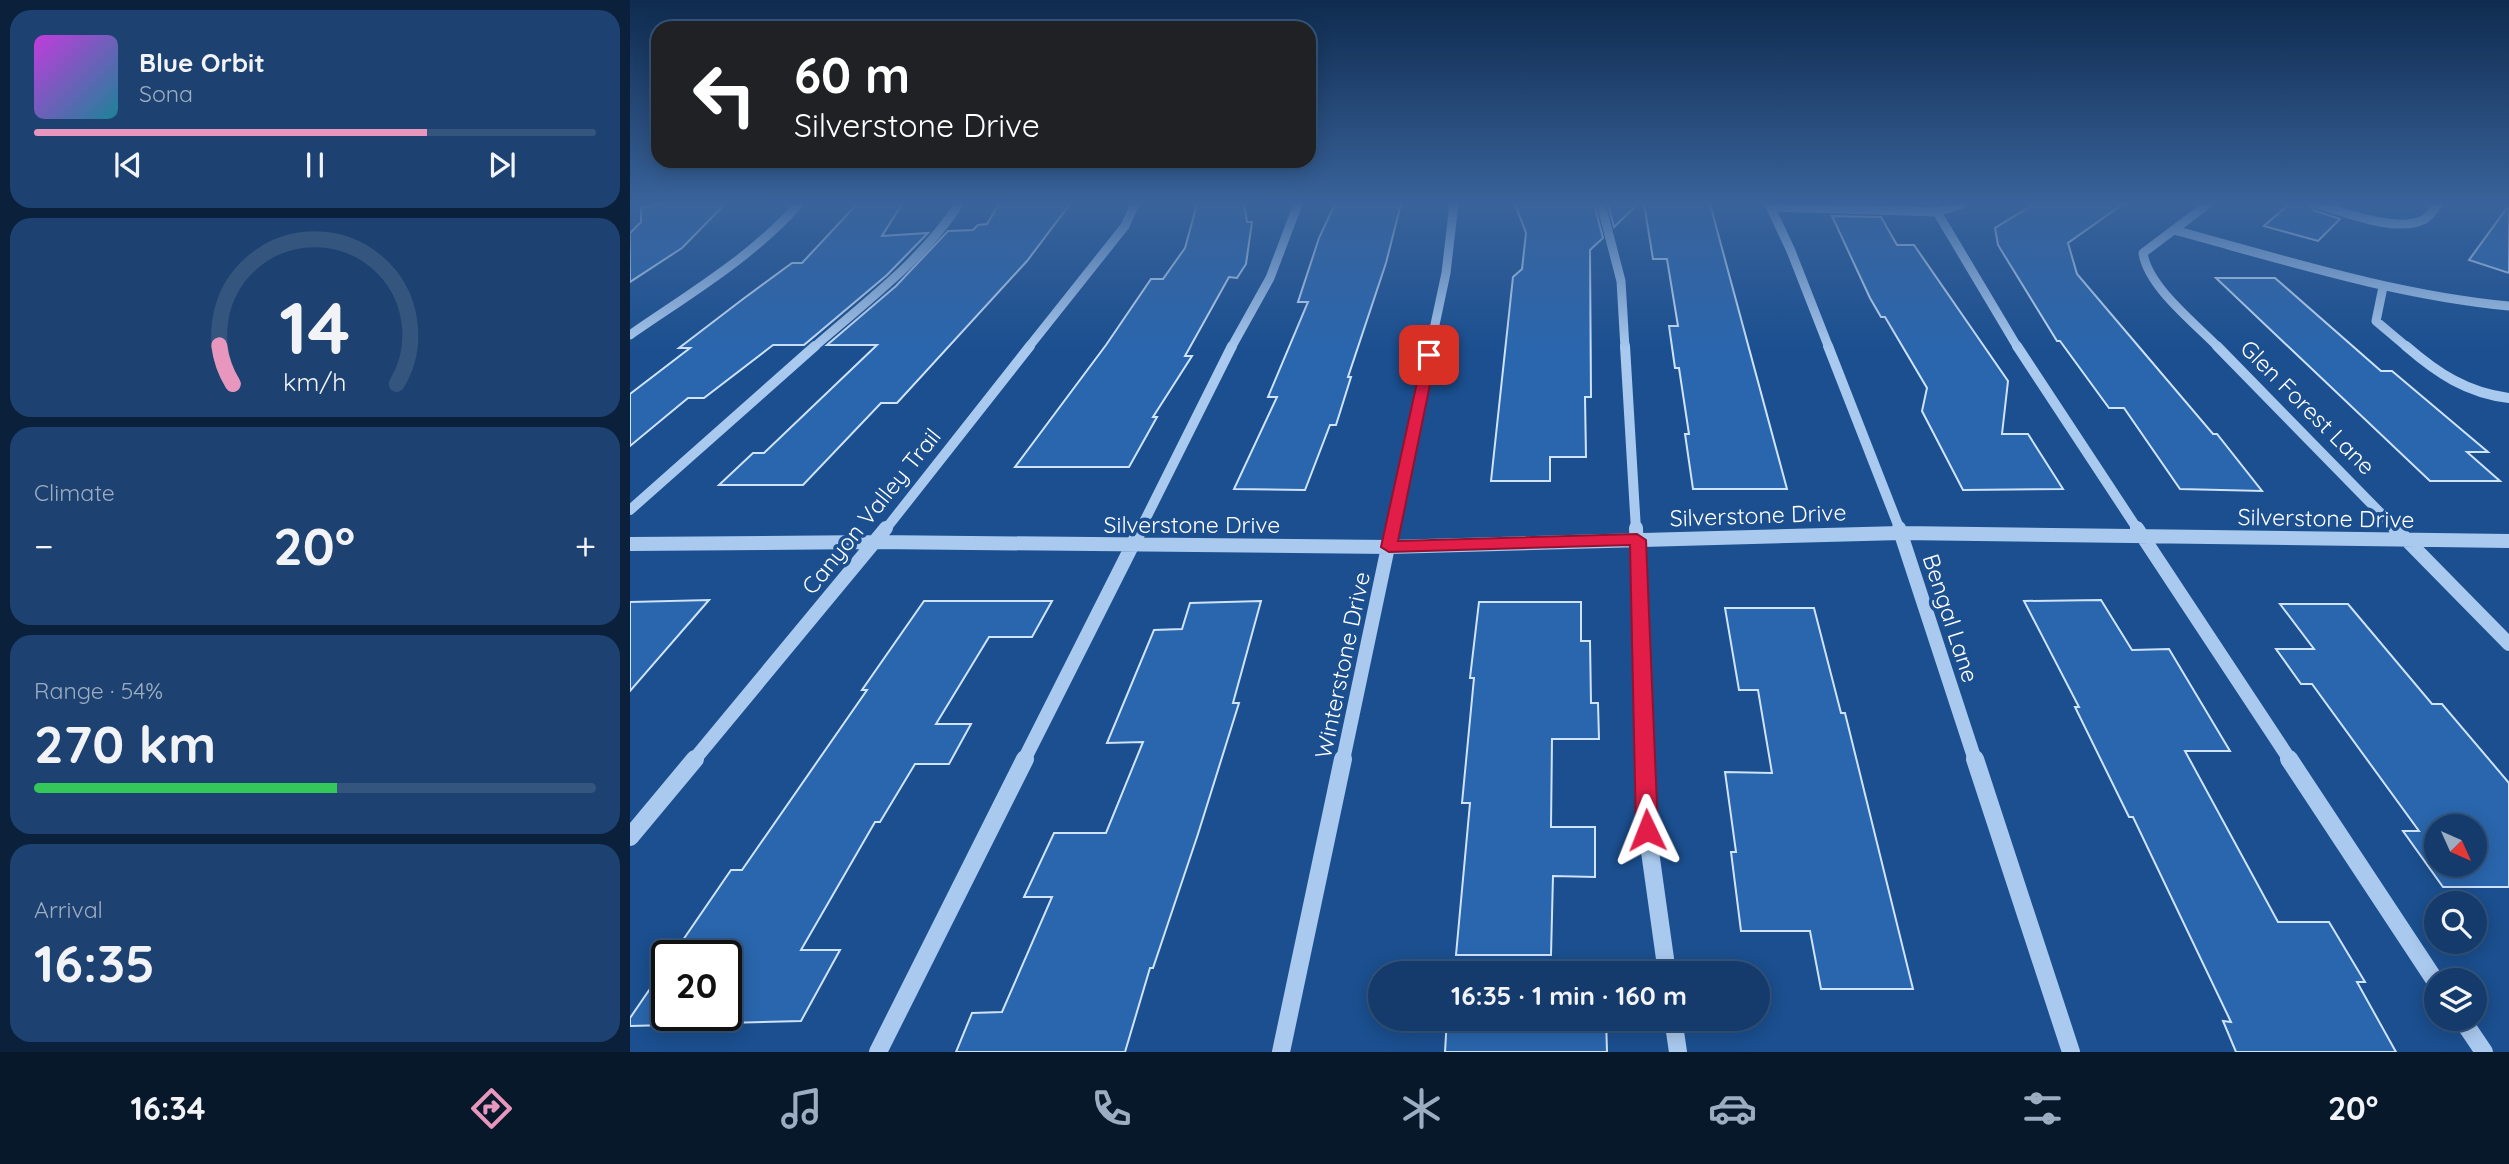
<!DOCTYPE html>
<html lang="en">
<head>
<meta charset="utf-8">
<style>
	:root { --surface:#143b6b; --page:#1d4271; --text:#f1f3f6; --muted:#9dadc1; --line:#33557e; --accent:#e797bd }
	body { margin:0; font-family:Quicksand,sans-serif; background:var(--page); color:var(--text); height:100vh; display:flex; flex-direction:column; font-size:26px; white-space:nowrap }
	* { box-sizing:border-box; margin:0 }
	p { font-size:23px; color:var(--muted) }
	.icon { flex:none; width:38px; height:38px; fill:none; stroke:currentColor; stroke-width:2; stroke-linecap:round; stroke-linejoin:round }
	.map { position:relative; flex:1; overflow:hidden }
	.panel { display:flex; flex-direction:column; gap:10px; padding:10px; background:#0b203b; width:630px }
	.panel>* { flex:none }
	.hud { position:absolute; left:21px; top:21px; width:665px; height:147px; border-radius:21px; box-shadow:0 4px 18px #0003,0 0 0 2px var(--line); background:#202124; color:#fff; overflow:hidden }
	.needle { width:46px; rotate:135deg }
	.buttons { position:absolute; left:1794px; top:814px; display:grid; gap:14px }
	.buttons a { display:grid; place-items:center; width:63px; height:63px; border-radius:50%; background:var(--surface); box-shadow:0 4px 18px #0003,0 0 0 2px var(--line); font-size:35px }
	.speed { position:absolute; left:21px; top:940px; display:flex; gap:14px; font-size:35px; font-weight:700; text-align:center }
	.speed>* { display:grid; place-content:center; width:91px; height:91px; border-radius:50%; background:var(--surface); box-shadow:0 4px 18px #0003,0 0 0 2px var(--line); line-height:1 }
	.speed .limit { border:4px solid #111; border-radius:10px; background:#fff; color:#111 }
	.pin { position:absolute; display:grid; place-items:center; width:60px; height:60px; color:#fff; margin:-30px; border-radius:14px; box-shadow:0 4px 10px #0006 }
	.me { position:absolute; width:77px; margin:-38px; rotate:358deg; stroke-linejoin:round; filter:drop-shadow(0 0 5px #0008) }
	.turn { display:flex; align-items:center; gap:24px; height:147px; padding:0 28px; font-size:32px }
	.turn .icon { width:91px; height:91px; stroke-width:2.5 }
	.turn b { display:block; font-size:49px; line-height:60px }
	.big { font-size:52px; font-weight:700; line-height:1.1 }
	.panel .card { flex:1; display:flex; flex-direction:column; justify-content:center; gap:10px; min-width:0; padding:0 24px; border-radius:21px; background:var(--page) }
	.panel .dial { align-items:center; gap:0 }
	.dial svg { height:182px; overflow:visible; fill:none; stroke:var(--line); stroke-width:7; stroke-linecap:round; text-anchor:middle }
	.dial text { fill:var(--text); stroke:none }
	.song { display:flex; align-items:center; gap:21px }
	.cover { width:84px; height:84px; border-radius:10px; background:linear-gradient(135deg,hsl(290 70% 55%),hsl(190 70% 35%)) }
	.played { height:7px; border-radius:4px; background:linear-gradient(90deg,var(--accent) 70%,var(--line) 70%) }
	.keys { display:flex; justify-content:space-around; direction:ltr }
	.heat { display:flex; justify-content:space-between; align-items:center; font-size:38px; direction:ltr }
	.charge { height:10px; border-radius:5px; background:linear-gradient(90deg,#34c759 54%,var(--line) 0) }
	.trip { position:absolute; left:738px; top:961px; width:402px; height:70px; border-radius:35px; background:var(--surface); box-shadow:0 4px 18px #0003,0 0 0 2px var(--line); font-weight:700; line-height:70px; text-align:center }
	.tab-bar { display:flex; height:112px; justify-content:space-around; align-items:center; background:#08182b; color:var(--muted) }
	.tab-bar .icon { width:49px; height:49px }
	.tab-bar .current { color:var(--accent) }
	.tab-bar b { font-size:32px; color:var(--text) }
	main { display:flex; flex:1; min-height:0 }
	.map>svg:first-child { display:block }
	.building { fill:#2a66ad; stroke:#cfe3fa; stroke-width:2; fill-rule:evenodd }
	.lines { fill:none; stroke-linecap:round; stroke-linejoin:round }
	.minor-far3 { stroke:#a9c9ee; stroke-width:9 }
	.minor-far2 { stroke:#a9c9ee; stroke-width:10 }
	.minor-far1 { stroke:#a9c9ee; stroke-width:14 }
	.minor { stroke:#a9c9ee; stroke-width:18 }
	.route { fill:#e11d48; stroke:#92132f; stroke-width:2 }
	.labels { text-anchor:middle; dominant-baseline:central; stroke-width:7; stroke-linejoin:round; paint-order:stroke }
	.street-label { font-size:23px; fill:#fff; stroke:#1b4f8f }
</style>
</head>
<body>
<main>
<section class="panel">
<div class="card">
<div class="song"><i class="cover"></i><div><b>Blue Orbit</b><p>Sona</p></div></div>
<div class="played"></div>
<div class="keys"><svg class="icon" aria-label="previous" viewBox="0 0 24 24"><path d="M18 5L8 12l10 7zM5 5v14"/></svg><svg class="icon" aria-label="pause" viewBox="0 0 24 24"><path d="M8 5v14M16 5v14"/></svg><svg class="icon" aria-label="next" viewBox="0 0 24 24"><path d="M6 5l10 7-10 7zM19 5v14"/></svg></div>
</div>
<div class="card dial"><svg viewBox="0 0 100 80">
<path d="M14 69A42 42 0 1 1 86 69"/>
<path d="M14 69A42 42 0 0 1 8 52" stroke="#e797bd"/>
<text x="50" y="56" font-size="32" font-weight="700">14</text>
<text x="50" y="72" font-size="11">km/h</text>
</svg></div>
<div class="card"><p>Climate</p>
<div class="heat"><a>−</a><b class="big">20°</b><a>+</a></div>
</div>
<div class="card"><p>Range · 54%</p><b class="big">270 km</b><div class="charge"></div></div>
<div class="card"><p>Arrival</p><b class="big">16:35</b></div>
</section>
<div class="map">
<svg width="1879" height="1052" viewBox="0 0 1879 1052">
	<rect width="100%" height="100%" fill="#1b4f8f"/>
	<!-- building -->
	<path class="building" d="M34,204H95L52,248L0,282V233L11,222V208Z
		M227,204H272L252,236L298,233L257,275L174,345H143L74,398H58L0,446V394L60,348H49L113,299L162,263H172Z
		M369,204H440L397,261L267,403H251L173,485H89L123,453H134L247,345H197L266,286L318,231L343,230L348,225L357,224Z
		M567,204H614L617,222H622L616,264L607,278L599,277L555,356H562L523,417H527L499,467H385L476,345L521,279H533L555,248Z
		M705,204H771L756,263L718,377H721L706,425H700L675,490L604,489L647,397H638L678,302H668L689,238Z
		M885,204H964L973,238L960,250L961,397H955L956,457H920V481H861L883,277L892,269L896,233Z
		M978,204H1008L984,227Z
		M1014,204H1080L1157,489H1063L1055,434H1059L1049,368H1045L1039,326H1048L1037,259H1023Z
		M1404,204H1493L1438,243L1447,274L1583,434H1587L1632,491L1550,489L1494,408H1479L1430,341H1427L1368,245L1365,228Z
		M1659,204H1679L1683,210L1710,219L1688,241L1634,226Z
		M1879,205V273L1839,260Z
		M1202,216L1251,217L1267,245H1284L1378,381L1372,434H1398L1433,489L1333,490L1292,411L1297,388L1255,317H1251L1240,298Z
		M1586,278H1645L1751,371H1762L1858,452H1837L1870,481H1800Z
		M79,600L0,691V602Z
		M1471,600L1502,650L1539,649L1600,751H1555L1648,922H1699L1735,982H1727L1766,1052H1606L1593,1021L1601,1022L1503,817H1499L1445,707H1449L1394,601Z
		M294,601H422L402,637H359L306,724H341L319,764H285L250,822H245L171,950H210L171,1021L96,1023V956H42L101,870H112L237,690H232Z
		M631,601L603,703H609L568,834L523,968H520L495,1052H326L342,1013L372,1012L422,897H394L424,833H476L513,742L477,743L524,630L552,629L560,603Z
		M849,602H951V641H960L961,703H968L969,739H922L921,827H965V877L923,876L921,955H826L840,803H832L844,678H840Z
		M1650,604H1718L1802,704H1812L1879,783V887H1813L1773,831H1789L1682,684H1671L1646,649H1684ZM1806,826H1844V864H1806Z
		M1095,608H1184L1211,713H1215L1283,989H1191L1180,931H1111L1101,852H1106L1095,772L1142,773L1128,690H1109Z
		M37,964V1025L0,1026V1018Z
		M817,1018H976L977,1052H815Z"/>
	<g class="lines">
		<!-- minor-far3 -->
		<path class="minor-far3" d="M971,204L991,281L995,348
			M1139,204L1161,251L1199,348
			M1333,204L1307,212L1388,348
			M1578,204L1513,253C1518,287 1565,323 1589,348
			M1686,204C1714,212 1766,233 1793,220C1800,217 1804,209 1808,204
			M1141,207L1307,212
			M1544,230C1655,260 1764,295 1879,306
			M1753,287L1746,321L1778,348
			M0,335C59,294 121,258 169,204
			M183,348C234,303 292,261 329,204
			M398,348L495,226L505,204
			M601,348L640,278L668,204
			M800,348L816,273L824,204"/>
		<!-- minor-far2 -->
		<path class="minor-far2" d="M995,346L1006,530
			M1198,346L1270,530
			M1387,346L1508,530
			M1587,346L1767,530
			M1776,346C1807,373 1837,393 1879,398
			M0,510L185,346
			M255,530L400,346
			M510,530L602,346
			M762,530L800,346"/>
		<!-- minor-far1 -->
		<path class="minor-far1" d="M1006,528L1015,760
			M1269,528L1345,760
			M1507,528L1660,760
			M1765,528L1879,644
			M0,544L245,542L759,547L1271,533L1879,541
			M64,760L256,528
			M394,760L511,528
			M713,760L762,528"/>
		<!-- minor -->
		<path class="minor" d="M1015,759L1017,830L1037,973
			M1345,759L1441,1052
			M1659,759L1806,982
			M0,837L65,759
			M1043,1018L1048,1052
			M1831,1018L1854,1052
			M248,1052L395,759
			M651,1052L713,759"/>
	</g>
	<!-- sky -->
	<linearGradient id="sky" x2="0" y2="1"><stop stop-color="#0f2b4f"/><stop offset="0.58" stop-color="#39639b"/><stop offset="1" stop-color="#39639b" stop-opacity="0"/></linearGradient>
	<rect width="1879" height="351" fill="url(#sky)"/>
	<!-- route -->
	<path class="route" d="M799,352L806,355L768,541L1007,534L1016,540L1028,830L1025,837L1017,839L1009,837L1006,830L1000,545L759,552L751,547L793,355Z"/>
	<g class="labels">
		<!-- street labels -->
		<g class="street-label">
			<text transform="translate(1678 407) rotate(45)">Glen Forest Lane</text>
			<text transform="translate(241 511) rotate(-51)">Canyon Valley Trail</text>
			<text transform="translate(1128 515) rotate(-2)">Silverstone Drive</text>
			<text transform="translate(1696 518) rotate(1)">Silverstone Drive</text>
			<text x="562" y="524">Silverstone Drive</text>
			<text transform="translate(1321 618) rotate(72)">Bengal Lane</text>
			<text transform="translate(712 665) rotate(-78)">Winterstone Drive</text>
		</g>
	</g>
</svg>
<div class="buttons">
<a><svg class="needle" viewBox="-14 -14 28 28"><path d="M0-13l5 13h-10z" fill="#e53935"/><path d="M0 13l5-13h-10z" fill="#9dadc1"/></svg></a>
<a><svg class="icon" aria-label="search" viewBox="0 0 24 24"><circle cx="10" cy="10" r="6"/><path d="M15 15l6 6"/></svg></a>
<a><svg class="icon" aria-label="layers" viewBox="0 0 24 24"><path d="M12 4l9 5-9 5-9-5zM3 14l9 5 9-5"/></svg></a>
</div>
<div class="speed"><div class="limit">20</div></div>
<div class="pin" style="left:799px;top:355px;background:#d93025"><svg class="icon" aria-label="arrive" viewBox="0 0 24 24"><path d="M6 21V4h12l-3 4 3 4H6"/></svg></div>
<svg class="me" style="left:1017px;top:830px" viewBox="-20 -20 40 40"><path d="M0-17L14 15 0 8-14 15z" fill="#e11d48" stroke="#fff" stroke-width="4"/></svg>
<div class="trip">16:35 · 1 min · 160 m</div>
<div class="hud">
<div class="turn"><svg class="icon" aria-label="left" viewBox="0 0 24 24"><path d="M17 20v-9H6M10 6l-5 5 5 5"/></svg><div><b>60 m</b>Silverstone Drive</div></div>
</div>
</div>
</main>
<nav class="tab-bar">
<b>16:34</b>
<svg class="icon current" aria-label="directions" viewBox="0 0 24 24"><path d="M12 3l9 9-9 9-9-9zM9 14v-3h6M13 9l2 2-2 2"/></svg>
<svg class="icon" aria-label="music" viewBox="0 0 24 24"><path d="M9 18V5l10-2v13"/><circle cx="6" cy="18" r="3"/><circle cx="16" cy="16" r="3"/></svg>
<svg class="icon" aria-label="phone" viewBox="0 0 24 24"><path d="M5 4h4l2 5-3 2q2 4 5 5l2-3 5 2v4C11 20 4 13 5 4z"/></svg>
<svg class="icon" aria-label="climate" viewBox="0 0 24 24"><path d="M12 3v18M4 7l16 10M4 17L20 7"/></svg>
<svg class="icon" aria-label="car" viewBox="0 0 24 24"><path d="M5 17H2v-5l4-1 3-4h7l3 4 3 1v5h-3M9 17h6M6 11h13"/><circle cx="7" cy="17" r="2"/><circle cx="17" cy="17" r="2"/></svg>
<svg class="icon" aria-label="filters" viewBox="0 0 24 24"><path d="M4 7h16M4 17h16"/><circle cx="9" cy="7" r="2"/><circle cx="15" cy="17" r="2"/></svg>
<b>20°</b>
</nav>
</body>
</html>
